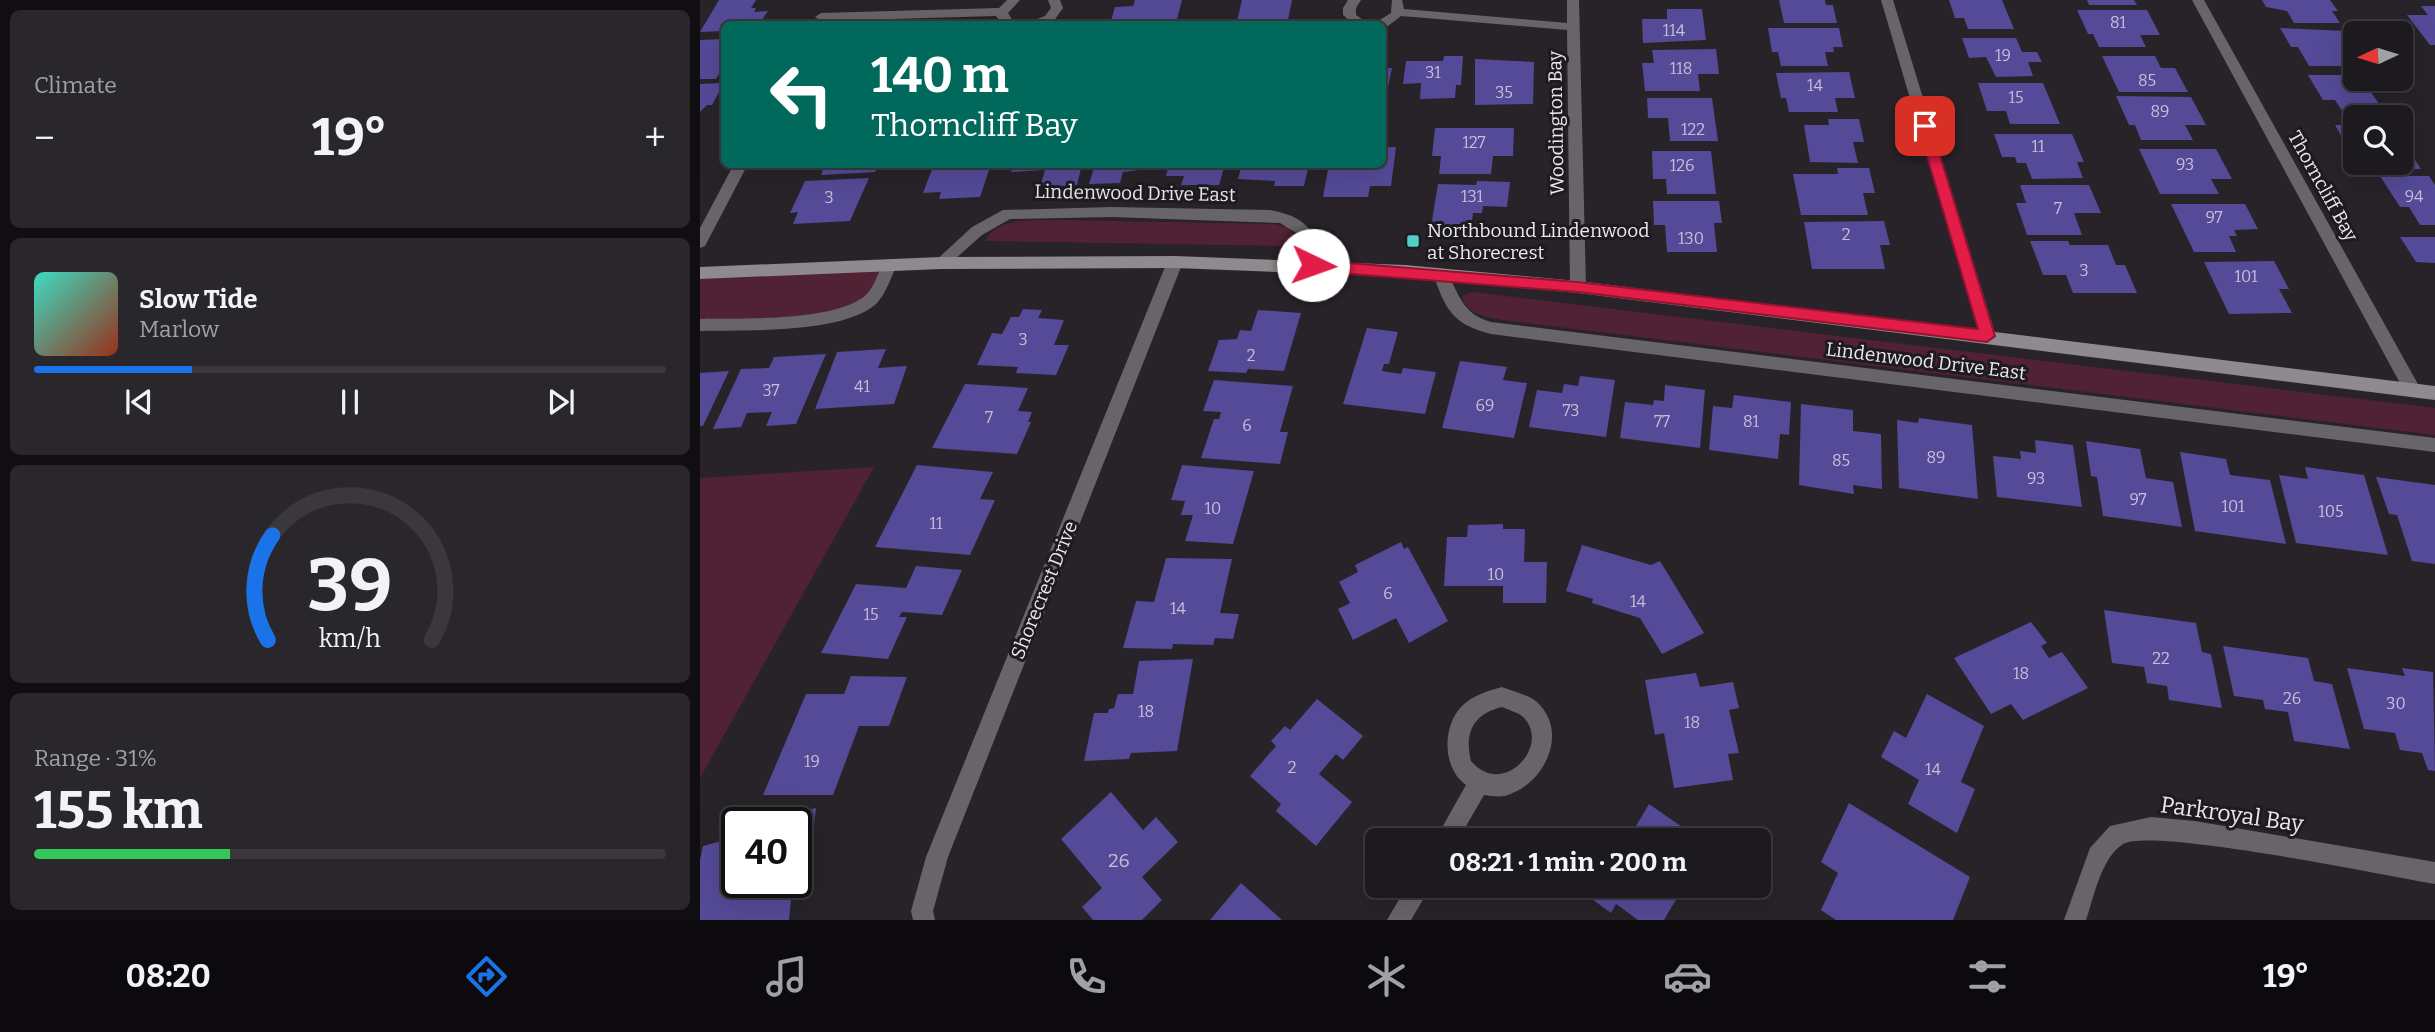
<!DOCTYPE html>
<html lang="en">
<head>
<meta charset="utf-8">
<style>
	:root { --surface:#1d1a1f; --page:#2a272c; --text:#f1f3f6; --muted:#a0a1a4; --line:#3b383d; --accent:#1a73e8 }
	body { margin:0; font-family:Bitter,serif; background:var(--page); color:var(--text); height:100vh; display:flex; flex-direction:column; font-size:26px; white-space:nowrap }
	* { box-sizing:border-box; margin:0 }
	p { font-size:23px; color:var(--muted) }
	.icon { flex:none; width:38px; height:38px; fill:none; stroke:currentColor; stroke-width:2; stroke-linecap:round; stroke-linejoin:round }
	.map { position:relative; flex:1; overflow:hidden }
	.side { display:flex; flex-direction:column; gap:10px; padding:10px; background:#100e11; width:700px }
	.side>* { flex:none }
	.banner { position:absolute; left:21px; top:21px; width:665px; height:147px; border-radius:10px; box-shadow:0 7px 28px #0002,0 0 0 2px var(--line); background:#00695c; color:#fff; overflow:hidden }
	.needle { width:46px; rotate:266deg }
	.tools { position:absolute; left:1643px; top:21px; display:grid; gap:14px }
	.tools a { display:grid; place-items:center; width:70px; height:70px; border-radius:10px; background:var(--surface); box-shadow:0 7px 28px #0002,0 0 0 2px var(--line); font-size:35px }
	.speed { position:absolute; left:21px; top:807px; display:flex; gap:14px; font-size:35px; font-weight:700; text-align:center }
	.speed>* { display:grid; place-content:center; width:91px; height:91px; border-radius:50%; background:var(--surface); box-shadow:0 7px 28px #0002,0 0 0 2px var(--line); line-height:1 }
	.speed .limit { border:4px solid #111; border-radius:10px; background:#fff; color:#111 }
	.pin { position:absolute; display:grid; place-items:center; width:60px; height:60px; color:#fff; margin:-30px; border-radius:14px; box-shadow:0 4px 10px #0006 }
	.me { position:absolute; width:77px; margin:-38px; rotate:93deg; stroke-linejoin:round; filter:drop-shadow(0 0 5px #0008) }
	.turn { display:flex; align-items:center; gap:24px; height:147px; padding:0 35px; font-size:32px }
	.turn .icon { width:91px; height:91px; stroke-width:2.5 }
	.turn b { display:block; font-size:49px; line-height:60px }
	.big { font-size:52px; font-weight:700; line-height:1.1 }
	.side .widget { flex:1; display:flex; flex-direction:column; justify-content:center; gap:10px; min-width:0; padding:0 24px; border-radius:10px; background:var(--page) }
	.side .dial { align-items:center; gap:0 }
	.dial svg { height:182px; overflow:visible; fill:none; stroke:var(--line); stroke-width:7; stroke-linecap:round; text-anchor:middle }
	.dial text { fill:var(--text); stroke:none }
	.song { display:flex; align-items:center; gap:21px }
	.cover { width:84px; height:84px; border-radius:10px; background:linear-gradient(135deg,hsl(170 70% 55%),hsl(10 70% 35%)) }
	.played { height:7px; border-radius:4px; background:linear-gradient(90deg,var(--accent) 25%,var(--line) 25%) }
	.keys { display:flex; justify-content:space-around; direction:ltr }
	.heat { display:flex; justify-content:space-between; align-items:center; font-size:38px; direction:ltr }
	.charge { height:10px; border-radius:5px; background:linear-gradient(90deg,#34c759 31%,var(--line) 0) }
	.trip { position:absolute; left:665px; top:828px; width:406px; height:70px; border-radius:10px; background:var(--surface); box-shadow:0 7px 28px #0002,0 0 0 2px var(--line); font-weight:700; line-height:70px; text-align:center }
	.dock { display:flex; height:112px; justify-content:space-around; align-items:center; background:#0c0a0c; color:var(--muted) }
	.dock .icon { width:49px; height:49px }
	.dock .current { color:var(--accent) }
	.dock b { font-size:32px; color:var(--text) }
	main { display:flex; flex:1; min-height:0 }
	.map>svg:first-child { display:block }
	.green { fill:#512134 }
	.building { fill:#544a97 }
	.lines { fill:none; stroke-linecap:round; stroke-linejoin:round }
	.street { fill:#686568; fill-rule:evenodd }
	.secondary { fill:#8f8a8d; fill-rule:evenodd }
	.route { fill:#e11d48; stroke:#92132f; stroke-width:2 }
	.poi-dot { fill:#53cdca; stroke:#1d1a20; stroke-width:2.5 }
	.labels { text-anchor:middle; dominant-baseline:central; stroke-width:6; stroke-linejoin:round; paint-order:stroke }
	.number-label { font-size:16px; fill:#c4c0d7 }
	.street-label { font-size:19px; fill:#eae8ec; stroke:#1d1a20 }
	.poi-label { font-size:19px; fill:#eae8ec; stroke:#1d1a20; text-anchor:start }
	.near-number-label { font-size:19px; fill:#c4c0d7 }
	.near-street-label { font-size:23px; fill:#eae8ec; stroke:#1d1a20 }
</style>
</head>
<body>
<main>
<section class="side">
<div class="widget"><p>Climate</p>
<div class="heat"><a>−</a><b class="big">19°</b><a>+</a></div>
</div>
<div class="widget">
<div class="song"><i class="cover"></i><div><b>Slow Tide</b><p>Marlow</p></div></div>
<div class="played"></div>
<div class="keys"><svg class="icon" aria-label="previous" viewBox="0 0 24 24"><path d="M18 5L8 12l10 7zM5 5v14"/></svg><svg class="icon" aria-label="pause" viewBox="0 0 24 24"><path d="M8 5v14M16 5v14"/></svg><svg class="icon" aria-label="next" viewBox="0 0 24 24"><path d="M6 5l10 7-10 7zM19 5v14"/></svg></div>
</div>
<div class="widget dial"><svg viewBox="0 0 100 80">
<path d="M14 69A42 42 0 1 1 86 69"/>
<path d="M14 69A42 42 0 0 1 16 23" stroke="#1a73e8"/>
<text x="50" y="56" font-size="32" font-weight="700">39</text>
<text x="50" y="72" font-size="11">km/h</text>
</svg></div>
<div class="widget"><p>Range · 31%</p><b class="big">155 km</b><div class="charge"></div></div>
</section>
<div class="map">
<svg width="1735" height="920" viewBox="0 0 1735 920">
	<rect width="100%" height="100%" fill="#272329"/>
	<!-- green -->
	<path class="green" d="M364,220L572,224L588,227L598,241L592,246L285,241C296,215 341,221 364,220Z
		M189,265L171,299L135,316L0,325V273Z
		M773,292L1735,408V435L802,320C786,317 766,314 762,296Z
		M174,467L0,778V478Z"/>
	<!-- building -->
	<path class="building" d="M19,0H56L51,8H56L54,12L68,11L59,24H24V31L0,32Z
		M435,0H482L476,23L410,24L415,7L433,6Z
		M542,0H592L588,20L537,21Z
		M1079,0H1125L1126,5H1133L1137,23H1084Z
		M1249,0H1302L1314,29H1268L1264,18H1255Z
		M1387,0H1434L1437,5H1389Z
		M1562,0H1630L1638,11H1632L1640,23H1594L1587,11L1566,7Z
		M1721,6H1735V45H1730L1707,15H1728Z
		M967,9H1002L1006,40L943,43L942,19H967Z
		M1377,10H1447L1460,35H1440L1446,47H1399L1393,34H1388Z
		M1068,28H1139L1143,47H1133L1134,52H1125L1128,66H1081L1078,52H1072Z
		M1580,28L1646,31L1656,46V66H1609L1598,47H1591Z
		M1262,38H1316L1322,52H1337L1342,62H1328L1333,76L1296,77L1286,57L1269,58Z
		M24,39V65L16,79H0V40Z
		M1016,49L1019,74H998L1000,91H945L942,63H954L952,50Z
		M744,56H763L761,85H756L755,98L720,99L721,83L703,84L706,61H743Z
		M1402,56H1455L1461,68H1475L1488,92H1419Z
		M775,59L834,62L833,104L775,105Z
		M682,68H692L685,101H682Z
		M1149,72L1155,98H1135L1138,112H1089L1086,98H1081L1076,73Z
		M1608,75H1656V79H1662L1684,111L1643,112L1635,100H1623Z
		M24,83L12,105H7L0,112V84Z
		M1278,83H1343L1360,124H1310L1306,111H1287Z
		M1416,96L1491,97L1506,125H1485L1493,140H1441L1435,125H1429Z
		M947,98H1012L1018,141H970L968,118H948Z
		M1128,119H1159L1164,142H1153L1158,163L1110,162L1104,125H1129Z
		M1635,125H1656V153H1651Z
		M735,128H814L813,156H793L791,174H739L741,156H732Z
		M1294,134H1372L1384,162H1377L1383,178L1332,179L1326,163H1317L1315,157H1302Z
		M1701,139L1721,169H1681L1678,163H1701Z
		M682,147H696L691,186H670L668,197H623L629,164H682Z
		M1439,149H1516L1532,179H1511L1519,194H1460Z
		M952,151H1011L1016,194H967L966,179H953Z
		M125,164H178L175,172L121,175Z
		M234,164H291L280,197L239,199L241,192L223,193Z
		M314,164H382L377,185L340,187L345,170L311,172Z
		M395,164H457L456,168L423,172L420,183L389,184Z
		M469,164H525L519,185H481L484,176H466Z
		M542,164H609L604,186H574L575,181L538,179Z
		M1137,168H1169L1175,193H1163L1168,215H1101L1093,174H1138Z
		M1680,176H1729L1735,185V225H1720L1709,207H1700Z
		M169,178L150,221L93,224L98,212L90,213L105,181Z
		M777,181L810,182L807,207L783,206L782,213H773L771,228L731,227L738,184L776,185Z
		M1320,185H1389L1401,213H1374L1382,235H1327L1316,203H1326Z
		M953,201H1019L1022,223H1014L1017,252H967L965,225H954Z
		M1471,204H1545L1558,229L1534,230L1537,236H1529L1536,252H1494Z
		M1184,221L1190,245H1180L1185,269H1112L1104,222Z
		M1700,237H1735V263L1716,262Z
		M1330,241H1368L1370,245H1408L1416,265H1425L1437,293H1373L1366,275H1343Z
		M1574,261L1589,289H1579L1592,313L1529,314L1504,262Z
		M323,309L342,310L338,318L364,320L354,345H369L356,375L316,373L318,367L277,365L292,333L302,334L311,317H319Z
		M558,310L601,313L584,371L548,369L546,373L508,371L519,340L537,339L540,330L551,331Z
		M667,328L698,332L689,364H684L682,371L701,374L703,368L736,372L725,414L643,404Z
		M186,349L178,368L207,366L194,404L115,409L137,352Z
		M126,354L96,424L66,426L72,412L47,413L41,427L13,429L41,369L69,368L74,357Z
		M760,361L807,367L803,380L827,383L814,438L742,428Z
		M29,371L3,426H0V373Z
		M880,376L915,380L906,437L829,427L837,390L862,393L864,384L878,386Z
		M514,380L593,386L580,432H588L580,464L501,458L514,419H519L521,412L503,411Z
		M265,384L328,388L318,411L332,412L328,422H331L317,454L232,448Z
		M965,385L1005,390L1000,448L920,438L925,402L953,405L954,400L964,401Z
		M1034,395L1091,402L1089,435L1080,434L1078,459L1009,450L1013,406L1032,408Z
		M1101,404L1153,410V431L1181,434L1182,489L1153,485L1154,494L1099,485Z
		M1219,418L1272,425L1278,499L1199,488L1197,420L1218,423Z
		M1335,440L1373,445L1382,507L1297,497L1293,456L1321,459L1320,451L1336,453Z
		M1386,441L1440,449L1446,478L1473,482L1482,527L1403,516L1397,477L1391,476Z
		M1480,452L1526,459L1530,475L1570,480L1586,544L1495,531Z
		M217,465L293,472L280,499L295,500L270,555L175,547Z
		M482,465L554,471L533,544L485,541L493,515H481L485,501L471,500Z
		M1605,467L1664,475L1688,555L1596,543L1579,475L1608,479Z
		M1676,477L1735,485V564L1712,561L1697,515L1689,514Z
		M803,524V529H825L824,562H847L846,603H803V586H744L747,537H767L768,525Z
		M701,542L704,549L708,547L748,621L709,643L696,618L653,640L638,609L650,603L639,582L658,572L655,565Z
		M882,545L951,565L960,561L1004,633L962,654L940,618L892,603L893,599L866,591Z
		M466,558L532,559L520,613L539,614L533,639L515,638L513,645L473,644L472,649L423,648L436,601L454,602Z
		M216,566L262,570L242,615L202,612L199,617H207L188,659L121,653L156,584L206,588Z
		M1404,610L1496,623L1502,652L1511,654L1522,708L1469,700L1467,686L1447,683L1444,667L1412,663Z
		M1331,622L1347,643L1341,646L1349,658L1362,652L1388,688L1323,720L1311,704L1291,714L1254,658Z
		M1523,646L1608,658L1614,681L1632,684L1650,749L1594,741L1588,712L1565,709L1563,700L1534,696Z
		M493,659L477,751L431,753L429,759L384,761L394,713H408L409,709L414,708L418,694H433L439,661Z
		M1647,668L1705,676L1702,668L1733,672L1735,771L1728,770L1722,753L1700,750L1695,733L1664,729Z
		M996,673L1000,687L1033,682L1039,708L1029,710L1039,753L1028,754L1033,780L974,788L964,733L955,735L945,680Z
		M151,676L207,677L189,726H159L133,795H63L106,694H144Z
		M1227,694L1284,726L1261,782L1275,789L1257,833L1208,804L1219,780L1181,757L1194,731L1206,738Z
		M617,699L663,736L643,760L636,754L619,774L652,802L616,846L576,811L581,804L550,776L576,746L571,741L585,726L590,730Z
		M411,792L443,830L456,817L478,842L442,877L462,900L442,920H393L382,907L402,888L361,839Z
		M1149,803L1270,877L1253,920H1136L1121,910L1138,873L1121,862Z
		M949,804L1001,840H937L940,836L933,831Z
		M116,808L109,864L96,867V822H63Z
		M37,837V882H69L66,897L92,890L89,920H0V860L3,846Z
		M541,883L582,920H510Z
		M874,886H984L964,920H938L916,904L911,913Z"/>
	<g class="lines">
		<!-- street -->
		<path class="street" d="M307,0H320L308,13L315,24H302L296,16L121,21L115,17L121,13L299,8Z
			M348,0H360L363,8L353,22L330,24L332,21L345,16L351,8Z
			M661,0L656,8V15L669,24H653L643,15V8L648,0Z
			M692,0H702L704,9L867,23V0H879L886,287L884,291L878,293L870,287L867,30L701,16L688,26L673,24L691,13Z
			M1181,0H1193L1296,336L1288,342L1280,336Z
			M1492,0H1504L1719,386L1721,391L1719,396H1707Z
			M34,164H48L5,246L0,248V228Z
			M411,207L570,210C595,215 612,222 617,249C619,256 621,263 618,270H608L598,234L580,223L411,217L310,219L282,235L246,267L241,269L233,263L272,227L303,210Z
			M475,256L483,262L248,857L233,911L235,920H213L211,911L226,857L467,262Z
			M189,259L197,265C191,277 186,294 176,304C142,334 45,330 0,331V319C40,318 136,322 166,295C175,286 178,272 184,261Z
			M741,268L746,270C759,294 762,314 791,322L1735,438V452L791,334C752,324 746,310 733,274Z
			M802,687C812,691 829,695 837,702C870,733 844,785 805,796C799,797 790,796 784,795L758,840H735L766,785C742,768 742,726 762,706C773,695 788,691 802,687ZM802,707C808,710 817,712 822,716C853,743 804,800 771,761C764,733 773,714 802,707Z
			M1451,817L1495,821L1735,862V884C1688,876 1452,827 1423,844C1401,858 1394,897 1386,920H1364L1390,848L1410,826Z
			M707,886H731L711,920H687Z"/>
		<!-- secondary -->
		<path class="secondary" d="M475,256L705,265L878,281L1735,386V400L878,293L705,277L475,268L241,269L0,279V267L241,257Z"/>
	</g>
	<!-- route -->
	<path class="route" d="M1225,122L1231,126L1295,336L1287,342L878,292L613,271L606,265L613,260L878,282L1278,329L1218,126Z"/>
	<!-- markers -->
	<rect class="poi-dot" x="706" y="234" width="14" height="14" rx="3.5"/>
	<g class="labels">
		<!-- number labels -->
		<g class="number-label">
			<text x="1418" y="22">81</text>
			<text x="974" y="30">114</text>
			<text x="1303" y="55">19</text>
			<text x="981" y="68">118</text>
			<text x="733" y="72">31</text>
			<text x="1447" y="80">85</text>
			<text x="1115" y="85">14</text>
			<text x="804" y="92">35</text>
			<text x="1316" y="97">15</text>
			<text x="1460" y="111">89</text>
			<text x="993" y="129">122</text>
			<text x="774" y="142">127</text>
			<text x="1338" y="146">11</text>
			<text x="1485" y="164">93</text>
			<text x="982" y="165">126</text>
			<text x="772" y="196">131</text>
			<text x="1714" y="196">94</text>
			<text x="129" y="197">3</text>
			<text x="1358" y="208">7</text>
			<text x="1514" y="217">97</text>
			<text x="1146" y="234">2</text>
			<text x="991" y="238">130</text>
			<text x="1384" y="270">3</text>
			<text x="1546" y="276">101</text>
			<text x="323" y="339">3</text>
			<text x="551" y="355">2</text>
			<text x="162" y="386">41</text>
			<text x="71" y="390">37</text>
			<text x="785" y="405">69</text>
			<text x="871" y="410">73</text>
			<text x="289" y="417">7</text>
			<text x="962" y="421">77</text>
			<text x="1051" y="421">81</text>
			<text x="547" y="425">6</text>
			<text x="1236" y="457">89</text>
			<text x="1141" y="460">85</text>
			<text x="1336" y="478">93</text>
			<text x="1438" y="499">97</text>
			<text x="1533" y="506">101</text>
			<text x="513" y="508">10</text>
			<text x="1631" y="511">105</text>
			<text x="236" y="523">11</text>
			<text x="796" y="574">10</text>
			<text x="688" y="593">6</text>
			<text x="938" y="601">14</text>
			<text x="478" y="608">14</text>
			<text x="171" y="614">15</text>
			<text x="1461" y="658">22</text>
			<text x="1321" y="673">18</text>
			<text x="1592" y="698">26</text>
			<text x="1696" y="703">30</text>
			<text x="446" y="711">18</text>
			<text x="992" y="722">18</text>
			<text x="112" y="761">19</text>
			<text x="592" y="767">2</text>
			<text x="1233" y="769">14</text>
		</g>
		<!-- street labels -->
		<g class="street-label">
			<text transform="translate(856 123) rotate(-91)">Woodington Bay</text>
			<text transform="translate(1623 186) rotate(61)">Thorncliff Bay</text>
			<text transform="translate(435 193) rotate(1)">Lindenwood Drive East</text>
			<text transform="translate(1226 361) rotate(7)">Lindenwood Drive East</text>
			<text transform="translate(344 590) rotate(-68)">Shorecrest Drive</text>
		</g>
		<!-- poi labels -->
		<g class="poi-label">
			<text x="727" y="230">Northbound Lindenwood<tspan x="727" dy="22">at Shorecrest</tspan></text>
		</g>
		<!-- near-number labels -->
		<g class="near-number-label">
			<text x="419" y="860">26</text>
		</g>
		<!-- near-street labels -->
		<g class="near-street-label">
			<text transform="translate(1532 814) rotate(8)">Parkroyal Bay</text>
		</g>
	</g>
</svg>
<div class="tools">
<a><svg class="needle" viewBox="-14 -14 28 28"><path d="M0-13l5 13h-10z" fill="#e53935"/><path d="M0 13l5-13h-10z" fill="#a0a1a4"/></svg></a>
<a><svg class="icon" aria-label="search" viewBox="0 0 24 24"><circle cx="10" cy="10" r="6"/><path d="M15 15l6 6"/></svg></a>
</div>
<div class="speed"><div class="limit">40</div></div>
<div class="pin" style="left:1225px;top:126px;background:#d93025"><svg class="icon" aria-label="arrive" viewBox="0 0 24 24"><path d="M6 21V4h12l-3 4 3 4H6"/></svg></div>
<svg class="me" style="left:613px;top:265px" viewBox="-20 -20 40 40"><circle r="19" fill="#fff"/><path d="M0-13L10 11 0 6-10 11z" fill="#e11d48"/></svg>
<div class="trip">08:21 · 1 min · 200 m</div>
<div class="banner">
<div class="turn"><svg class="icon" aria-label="left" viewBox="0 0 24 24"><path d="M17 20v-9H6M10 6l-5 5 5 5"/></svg><div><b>140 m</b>Thorncliff Bay</div></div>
</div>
</div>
</main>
<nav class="dock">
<b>08:20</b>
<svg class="icon current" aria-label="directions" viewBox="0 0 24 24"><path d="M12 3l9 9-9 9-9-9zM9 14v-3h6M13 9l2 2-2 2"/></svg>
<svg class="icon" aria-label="music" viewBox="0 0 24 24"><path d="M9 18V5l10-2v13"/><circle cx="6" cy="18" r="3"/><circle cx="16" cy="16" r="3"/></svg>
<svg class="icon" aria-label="phone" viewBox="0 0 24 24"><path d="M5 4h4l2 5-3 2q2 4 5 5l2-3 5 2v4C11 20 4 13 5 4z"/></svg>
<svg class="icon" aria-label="climate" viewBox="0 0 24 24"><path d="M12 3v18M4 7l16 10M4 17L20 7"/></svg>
<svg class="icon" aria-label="car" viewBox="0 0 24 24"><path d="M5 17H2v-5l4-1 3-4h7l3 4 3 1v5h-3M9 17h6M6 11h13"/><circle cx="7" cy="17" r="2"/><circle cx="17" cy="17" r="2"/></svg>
<svg class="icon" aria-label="filters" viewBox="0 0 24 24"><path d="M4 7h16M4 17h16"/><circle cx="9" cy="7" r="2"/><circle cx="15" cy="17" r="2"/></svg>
<b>19°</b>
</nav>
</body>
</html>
